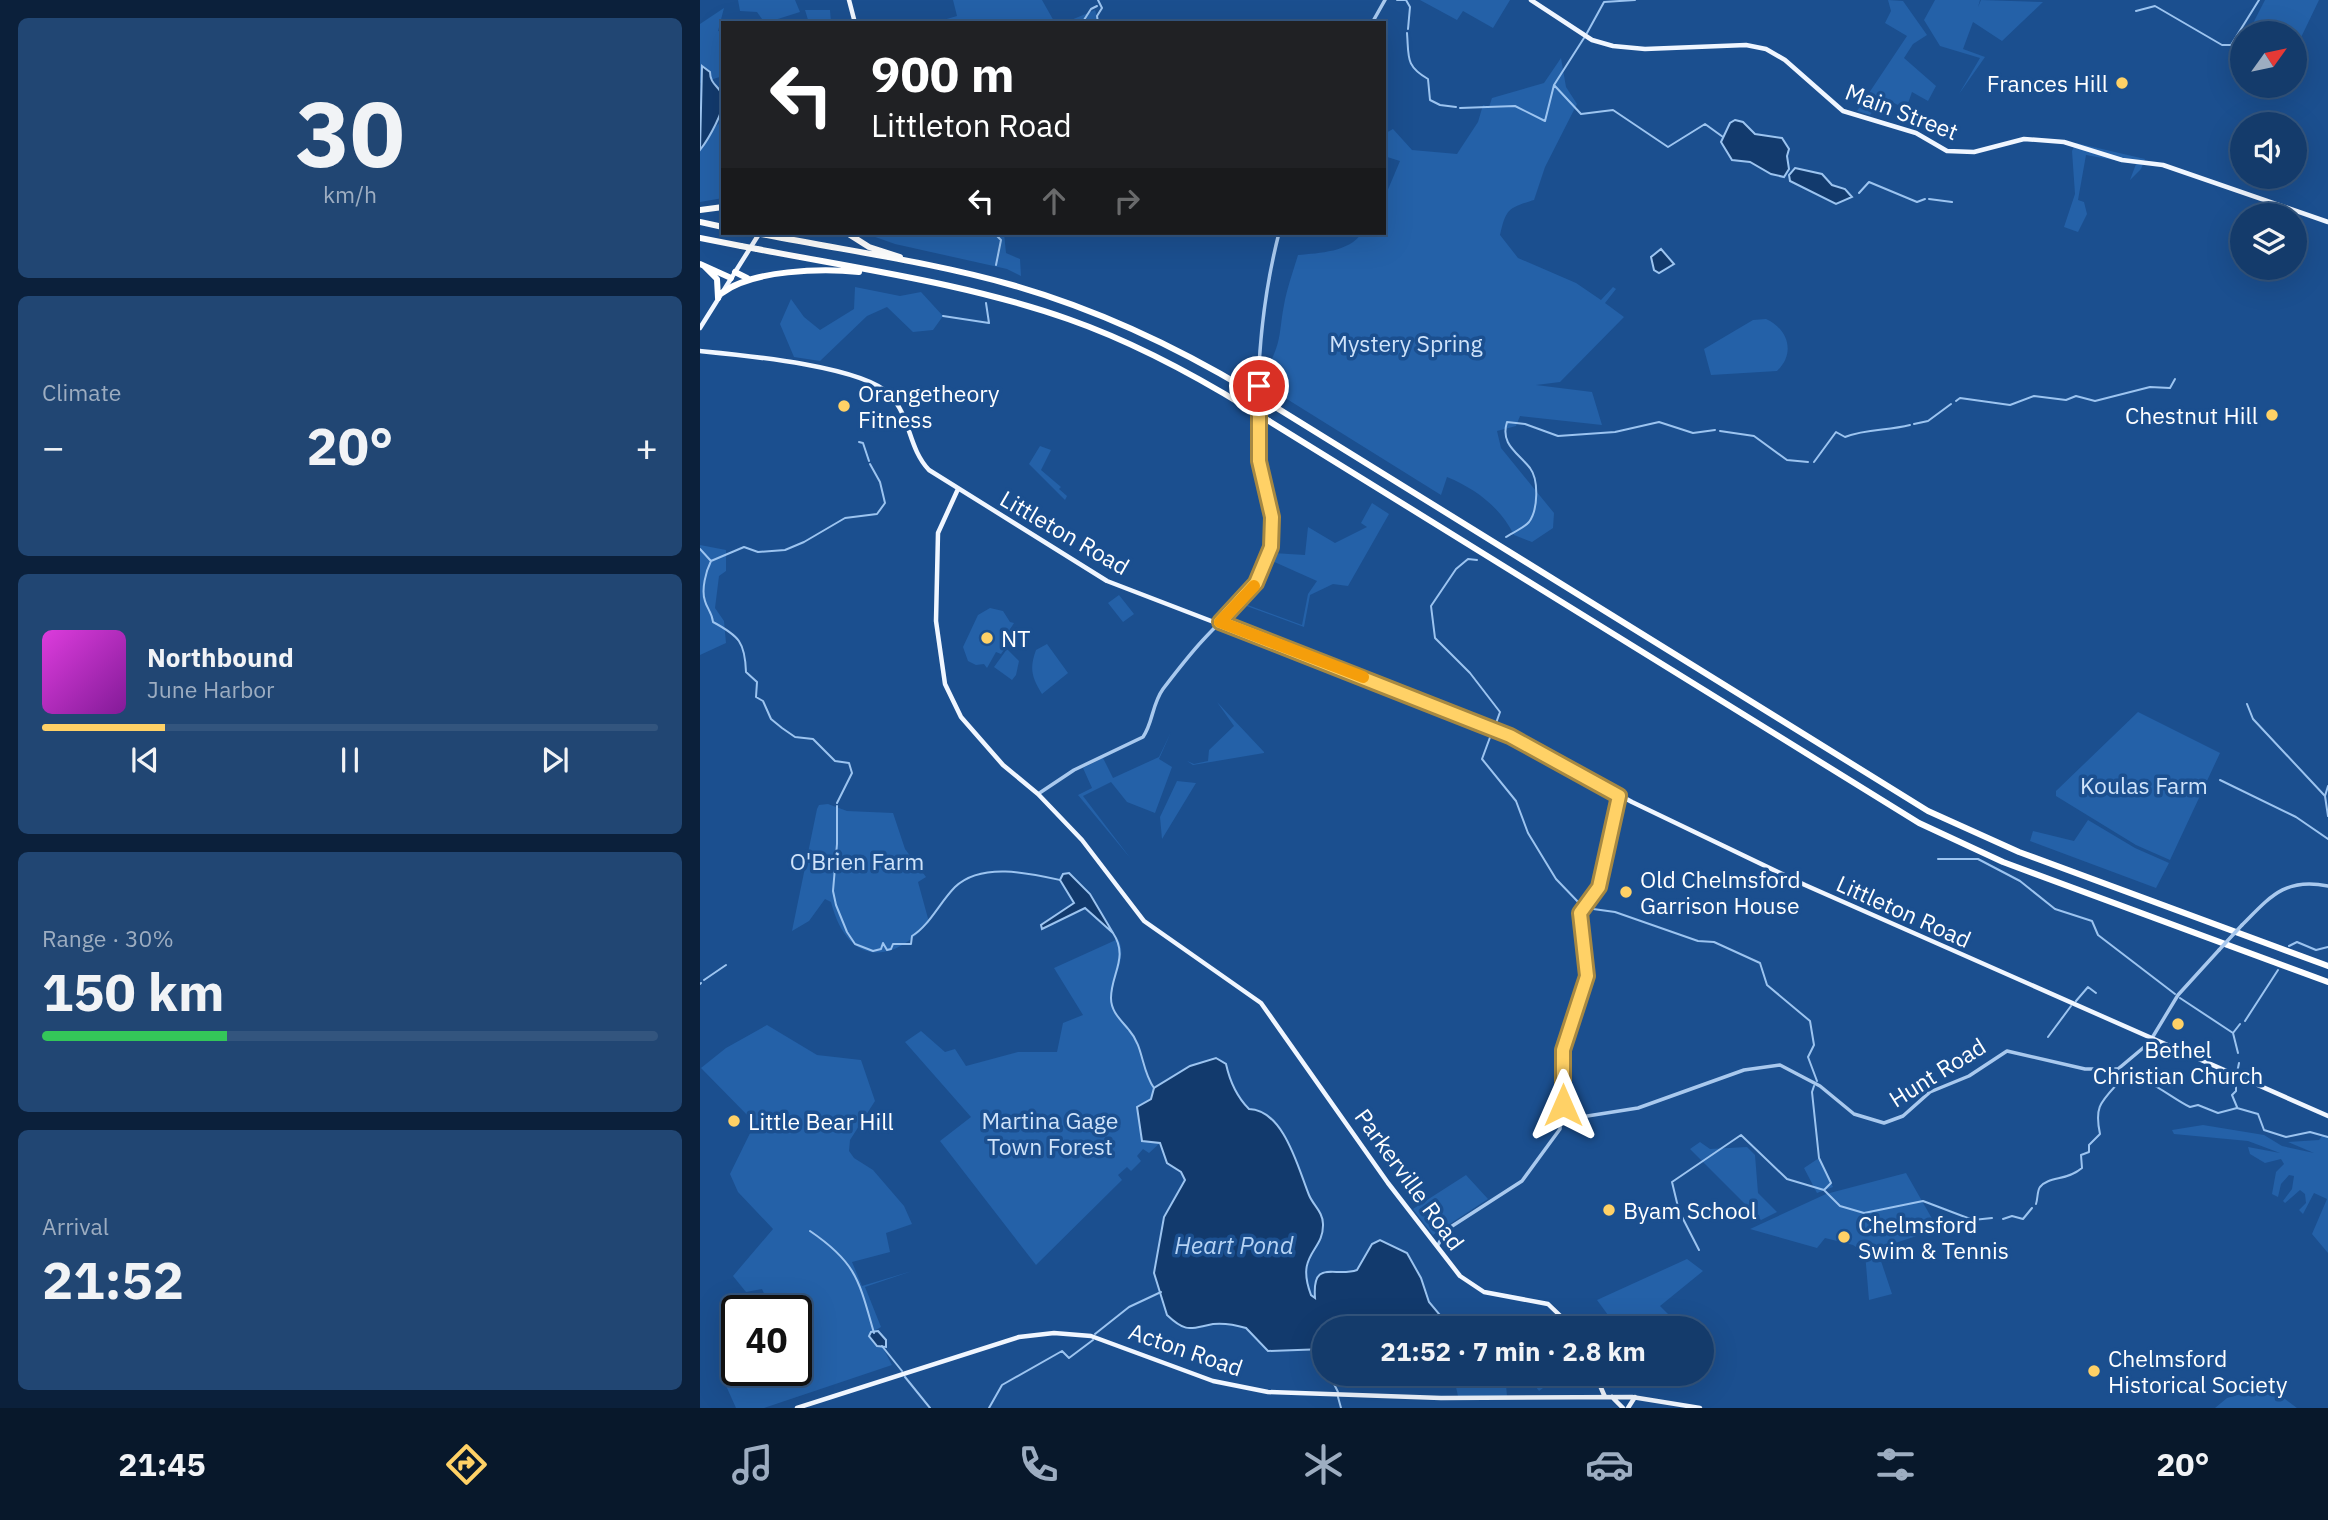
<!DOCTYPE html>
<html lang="en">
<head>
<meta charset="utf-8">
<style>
	:root { --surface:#143b6b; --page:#214673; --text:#f1f3f6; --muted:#9dadc1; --line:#33557e; --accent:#ffd166 }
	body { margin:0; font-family:"IBM Plex Sans",sans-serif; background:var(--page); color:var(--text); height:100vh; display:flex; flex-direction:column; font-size:26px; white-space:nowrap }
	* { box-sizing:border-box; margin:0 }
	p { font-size:23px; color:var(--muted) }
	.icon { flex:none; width:38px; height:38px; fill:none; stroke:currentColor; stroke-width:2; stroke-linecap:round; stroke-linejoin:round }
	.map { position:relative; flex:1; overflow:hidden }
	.drawer { display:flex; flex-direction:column; gap:18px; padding:18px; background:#0b203b; width:700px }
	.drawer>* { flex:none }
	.hud { position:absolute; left:21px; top:21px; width:665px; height:214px; border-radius:0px; box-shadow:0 7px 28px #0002,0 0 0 2px var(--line); background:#202124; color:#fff; overflow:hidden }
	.needle { width:46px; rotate:57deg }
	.tools { position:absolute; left:1530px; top:21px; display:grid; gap:14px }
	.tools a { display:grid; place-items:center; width:77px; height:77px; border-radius:50%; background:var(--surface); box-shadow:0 7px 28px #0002,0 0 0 2px var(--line); font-size:35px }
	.speed { position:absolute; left:21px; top:1295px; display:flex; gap:14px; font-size:35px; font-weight:700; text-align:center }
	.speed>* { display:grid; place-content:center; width:91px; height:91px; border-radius:50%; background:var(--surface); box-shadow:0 7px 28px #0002,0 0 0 2px var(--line); line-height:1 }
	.speed .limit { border:4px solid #111; border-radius:10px; background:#fff; color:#111 }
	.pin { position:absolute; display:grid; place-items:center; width:60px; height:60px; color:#fff; margin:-30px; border:4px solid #fff; border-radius:50%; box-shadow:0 2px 7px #0007 }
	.me { position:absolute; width:77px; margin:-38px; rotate:0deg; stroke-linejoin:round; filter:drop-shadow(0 0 5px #0008) }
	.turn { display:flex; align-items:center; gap:24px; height:147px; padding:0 35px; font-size:32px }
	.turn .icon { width:91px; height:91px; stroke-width:2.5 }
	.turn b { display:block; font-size:49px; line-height:60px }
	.lanes { display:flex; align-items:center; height:66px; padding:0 35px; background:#0003; justify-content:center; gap:35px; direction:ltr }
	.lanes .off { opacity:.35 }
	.big { font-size:52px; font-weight:700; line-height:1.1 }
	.drawer .widget { flex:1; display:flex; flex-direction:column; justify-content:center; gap:10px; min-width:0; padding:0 24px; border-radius:10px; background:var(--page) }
	.drawer .dial { align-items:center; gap:0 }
	.dial b { font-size:91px; line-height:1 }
	.song { display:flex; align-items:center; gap:21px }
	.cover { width:84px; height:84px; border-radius:10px; background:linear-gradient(135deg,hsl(300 70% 55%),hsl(290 70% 35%)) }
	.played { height:7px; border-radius:4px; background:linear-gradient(90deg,var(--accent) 20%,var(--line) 20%) }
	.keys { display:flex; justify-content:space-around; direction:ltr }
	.heat { display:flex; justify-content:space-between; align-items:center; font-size:38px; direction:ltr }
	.charge { height:10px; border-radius:5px; background:linear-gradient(90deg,#34c759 30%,var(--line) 0) }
	.trip { position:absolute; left:612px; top:1316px; width:402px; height:70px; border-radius:35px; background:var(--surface); box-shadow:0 7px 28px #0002,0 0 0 2px var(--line); font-weight:700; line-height:70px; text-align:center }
	.tab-bar { display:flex; height:112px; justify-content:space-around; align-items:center; background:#08182b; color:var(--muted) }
	.tab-bar .icon { width:49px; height:49px }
	.tab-bar .active { color:var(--accent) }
	.tab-bar b { font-size:32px; color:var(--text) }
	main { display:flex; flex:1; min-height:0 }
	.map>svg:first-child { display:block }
	.green { fill:#2461a8 }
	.water { fill:#123a6d; stroke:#9cc4f0; stroke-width:2 }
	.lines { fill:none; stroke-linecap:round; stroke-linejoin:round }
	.stream { stroke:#9cc4f0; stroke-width:2 }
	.minor { stroke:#a9c9ee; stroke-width:3.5 }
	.major { stroke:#f0f6ff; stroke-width:4.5 }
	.highway { stroke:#fff; stroke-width:6 }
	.minor-bridge { stroke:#a9c9ee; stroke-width:3.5 }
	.highway-bridge { stroke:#fff; stroke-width:6 }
	.route-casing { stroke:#a68842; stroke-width:18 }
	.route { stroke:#ffd166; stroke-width:12 }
	.slow { stroke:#f59e0b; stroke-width:12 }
	.poi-dot { fill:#ffd166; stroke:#1b4f8f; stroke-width:2.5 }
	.labels { text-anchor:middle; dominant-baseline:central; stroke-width:7; stroke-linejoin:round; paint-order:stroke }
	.poi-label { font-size:23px; fill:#fff; stroke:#1b4f8f; text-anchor:start }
	.street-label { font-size:23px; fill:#fff; stroke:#1b4f8f }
	.park-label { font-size:23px; fill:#cfe3fa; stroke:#1b4f8f }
	.water-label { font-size:24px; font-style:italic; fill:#b5d3f5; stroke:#1b4f8f }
</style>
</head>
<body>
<main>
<section class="drawer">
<div class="widget dial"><b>30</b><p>km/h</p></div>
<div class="widget"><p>Climate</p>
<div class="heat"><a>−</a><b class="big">20°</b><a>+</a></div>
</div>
<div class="widget">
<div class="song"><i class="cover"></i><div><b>Northbound</b><p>June Harbor</p></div></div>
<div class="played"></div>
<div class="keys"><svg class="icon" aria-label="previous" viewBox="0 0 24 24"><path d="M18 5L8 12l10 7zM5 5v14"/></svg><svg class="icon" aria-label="pause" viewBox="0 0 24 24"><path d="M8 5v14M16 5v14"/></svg><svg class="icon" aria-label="next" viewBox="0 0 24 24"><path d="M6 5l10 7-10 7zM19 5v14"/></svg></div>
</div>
<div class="widget"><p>Range · 30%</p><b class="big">150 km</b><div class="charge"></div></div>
<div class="widget"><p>Arrival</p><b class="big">21:52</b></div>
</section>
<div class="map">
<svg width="1628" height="1408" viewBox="0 0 1628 1408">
	<rect width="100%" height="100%" fill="#1b4f8f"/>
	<!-- green -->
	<path class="green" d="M38,0H95L100,12L65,23L57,12L40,11Z
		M253,0H342L355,23H233L257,16Z
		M720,0H810L793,28L763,11L757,20Z
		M1188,0L1203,1L1227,35L1213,44L1204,58L1236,86L1228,101L1212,92L1206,109L1184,98L1170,115L1157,111L1207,36L1185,23L1191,11Z
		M1235,0H1280L1278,7L1281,0L1343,2L1302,41L1273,22L1263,49L1285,57L1259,94L1280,58L1240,46L1224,20Z
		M1565,0H1619L1594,52V33H1578L1579,26L1567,30L1550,29Z
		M24,8L18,31L23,32L19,35L23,76L0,83V24Z
		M105,10H130L131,23H109Z
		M395,10L399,23H364Z
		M861,58L866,87L877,104L845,167L834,200C808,208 806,209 800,235L818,258L876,283L901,300L913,287L916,289L905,303L924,317L860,382L836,385L892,392L902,425L820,416L816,426L797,431L801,448L854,513L853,528L832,542L814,535C800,507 776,489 747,477L741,495L566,386L562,363L569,365C582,340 579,331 584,305C587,288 593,272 598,255C620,253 649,252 662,233H684V199L700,161L684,156V134L693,129L712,150L757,154L778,122L783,105L789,107L792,98L844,83Z
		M23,120V198L0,202V140Z
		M1376,143L1445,159L1441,169L1430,180L1436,164L1386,155L1378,200L1384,202L1387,214L1378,232L1364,227L1375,194L1372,151Z
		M164,233H304L306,253L320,259L321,276L307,269L195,244Z
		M155,287L200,296L221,292L243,316L233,330L213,332L187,307L167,316L120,361L94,357L80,324L91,299L104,317L120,330L154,309Z
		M1066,319C1088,329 1096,353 1077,371L1011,375L1004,349L1053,320Z
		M340,446L351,450L341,470L361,487L359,489L367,496L365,500L329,464Z
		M672,503L689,514L648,586L633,584L610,595L604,627L541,604L544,601L545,604L602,625L608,594L617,581L570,560L573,553L605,555L608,527L635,543L667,527L661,523Z
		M0,545L26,550V571L19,576L15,608L24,621L26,643L0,655Z
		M419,595L434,614L423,622L408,603Z
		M290,608L303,611L310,622L314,623L305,637L309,643L301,654L296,652L287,668L284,664L276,665L268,661L263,647L278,615Z
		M347,644L368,673L342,694C332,678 329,669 336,650Z
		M307,649L319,661L316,675L312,680L294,667Z
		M517,702L564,752V753L493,765L487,761L494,764L508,761L509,750L534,726Z
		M1438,712L1520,753L1470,860L1436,845L1356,796V791Z
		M471,732L459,759L472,767L455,813L427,802L411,782L383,796L431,859L378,795L392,788L383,768L403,758L413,778L459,757Z
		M477,781L496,783L462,839L460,817Z
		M128,804L147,811L193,813L205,849L226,877L218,882L229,922C190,967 147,964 131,902L125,899L109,921L92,931L117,809L119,805Z
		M1388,820L1435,848L1469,863L1456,888L1330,841L1333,831L1374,841Z
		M418,939C429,959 409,981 412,1002C414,1016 425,1022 431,1033C442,1051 441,1071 454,1088L452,1099L437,1108L442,1140L460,1143L449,1153L443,1149L437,1156L441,1161L431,1171L427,1167L418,1175L422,1180L336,1265L240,1141L271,1117L205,1042L221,1031L245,1052L255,1049L266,1066L318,1052H357L363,1023L383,1015L354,968Z
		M67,1025L117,1055L161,1060L175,1101L150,1140L149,1151L154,1158L173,1170L204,1206L212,1224L186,1233L190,1252L152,1262L162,1286L212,1271L165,1287L181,1327L174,1331L192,1365L64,1408H36L23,1379L37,1370H96V1311H72L62,1289L46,1292L33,1276L73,1229L38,1192L30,1174L55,1123L1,1068L26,1048Z
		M1503,1125L1564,1135L1582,1146L1614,1153L1588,1142L1619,1140L1623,1135L1628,1136V1253L1612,1234L1627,1199L1614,1193L1603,1214L1599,1210L1606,1203L1605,1194L1600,1190L1585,1203L1583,1201L1592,1189L1594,1176L1589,1175L1581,1184L1578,1197L1572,1194L1576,1172L1584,1164L1581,1159L1565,1163L1550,1154L1548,1147L1580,1153L1548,1141L1474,1134L1472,1130Z
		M1000,1142L1010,1149L1047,1147L1055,1155L1058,1193L1077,1212L1061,1220L990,1149Z
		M1119,1158L1133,1187L1117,1193L1104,1168Z
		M1206,1173L1238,1229L1177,1249L1192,1294L1169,1300L1165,1253L1153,1245L1125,1238L1117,1248L1050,1229L1126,1194Z
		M766,1175L788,1199L733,1235L713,1209Z
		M987,1259L1003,1271L960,1306L982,1328H886L908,1315L897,1300Z
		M31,1321H37L35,1345L26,1342L21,1336L23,1326Z
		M753,1374H838L843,1388L839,1391L833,1383H809L806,1385L807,1396H758Z
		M1568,1386L1597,1408H1515L1527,1398Z"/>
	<!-- water -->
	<path class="water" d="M2,66L10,72C10,85 20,86 23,97C26,109 8,140 0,150Z
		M1035,120L1043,122L1055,134L1082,138L1089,149L1087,156L1089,169L1084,177L1071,174L1050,162L1032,160L1021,142L1030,123Z
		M1095,168L1122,174L1132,185L1145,189L1152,197L1136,204L1090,181L1089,175Z
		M961,249L974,264L959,273L954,270L951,257Z
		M369,873L390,894L413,933L385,908L342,929L341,925L374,903L360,880L363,874Z
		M516,1058L526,1064C530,1082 536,1096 549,1109C584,1110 598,1168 609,1195C613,1205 623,1212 623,1224C624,1252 595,1253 611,1295L615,1298C612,1258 635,1278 657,1270L672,1244L680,1240L707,1253L721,1278L729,1302L740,1315V1328H625V1349L568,1351L546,1328C536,1325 523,1323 513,1324C491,1328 487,1334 467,1315L454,1273L464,1217L485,1180L481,1172L467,1163L460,1143L442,1141L437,1107L451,1099L454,1088L490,1066Z
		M178,1331L186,1340V1347L177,1346L169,1336L171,1332Z
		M735,1374L722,1386L705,1382L700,1378Z"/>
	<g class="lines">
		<!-- stream -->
		<path class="stream" d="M398,0L402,8L397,16L398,23
			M697,0H705
			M706,0L710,7L708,29
			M1436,11L1455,6L1522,45H1531L1559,0
			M382,23L391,9L397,6
			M707,33C709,57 705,66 728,79L730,100L740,105L756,107
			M887,33L904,2L935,0
			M854,85L881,114L913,110L968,147L1005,124L1023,137
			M760,108L815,106L845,121L854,85L884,38
			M1159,193L1169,182L1217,202L1225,199
			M1229,199L1252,202
			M294,233L301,240L296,265
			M243,316L289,323L286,303
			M1256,401L1260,398L1310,405L1334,396L1366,400L1376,396L1395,401L1450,387L1470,388L1475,379
			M1214,424L1228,421L1251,404
			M1020,431L1054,436L1087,460L1108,462
			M159,442L163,443L169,461
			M1114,462L1136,432L1145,437C1167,428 1187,431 1210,425
			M806,537C812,533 824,528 829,522C838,510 839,480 830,468C817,452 800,444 807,422L825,424L858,436L915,432L959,422L993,433L1015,430
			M0,549L11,561
			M777,560L768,559L756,569L731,606L735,638L770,673L800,712L795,726
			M1547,704L1553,719L1625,796
			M792,732L782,759L816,801L828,833L856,879L881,905
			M1520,780L1596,817L1628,839
			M1628,786L1625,796L1628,816
			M137,803L152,773L149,763L135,761L113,739L95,737L82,728L71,719L63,701L56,697L57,682L46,672C45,642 39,636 13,622C12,612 7,609 5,601C1,590 6,571 11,561L44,547L58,552L85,550L104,542L145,518L177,514L185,503L180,482L170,464
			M137,806V844L133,891L136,905L147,932L155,944L173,951L181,949L183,943L187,950L191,949L193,944H211L212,936C229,926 240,902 255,887C281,862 329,873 360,880
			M1238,859H1278L1320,881L1355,909L1392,921L1398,935L1475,994
			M886,908L915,912L998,941L1014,942L1060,963L1067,985L1110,1021L1114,1045L1108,1057L1117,1081
			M413,933C429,957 411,974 411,998C411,1012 421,1020 429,1030C444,1047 441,1070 454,1088
			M1589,946L1597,942L1616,950L1628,947
			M4,980L26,965
			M0,984L1,983
			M1480,998L1533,1033
			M1376,1001L1388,987L1396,993
			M1545,1021L1578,970
			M1348,1037L1371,1006
			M1538,1053L1533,1033L1540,1024
			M1537,1073L1539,1063
			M1423,1077C1446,1074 1469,1097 1490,1107L1498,1105L1518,1113L1537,1108L1558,1114L1564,1130L1586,1137L1610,1132L1628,1137
			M1536,1080V1091L1532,1095L1537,1107
			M1114,1086L1112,1092L1119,1158L1131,1183L1124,1190L1140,1206L1164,1213L1223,1201L1273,1220L1292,1218
			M1336,1204C1338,1198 1337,1191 1340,1187C1349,1176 1367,1181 1382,1168L1381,1155L1389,1152V1145L1400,1134C1394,1106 1401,1102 1420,1081
			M1303,1219L1312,1216L1323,1219L1332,1208
			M110,1231C157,1263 159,1281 174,1333
			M999,1250L979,1211L972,1182L1041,1135L1087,1179L1124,1190
			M395,1334L429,1307L461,1292
			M182,1346L202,1371
			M616,1349L625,1370
			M629,1374L638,1392
			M205,1377L230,1408
			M638,1397L641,1408
			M289,1408L302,1385L362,1351L369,1358L393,1340"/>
		<!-- minor -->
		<path class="minor" d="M672,23L685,0
			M338,794L374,770L443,737C453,723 452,704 463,689C476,672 489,655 503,640C530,610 562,588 571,547C579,516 561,489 559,459C555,382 560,307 579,233
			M1542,925C1570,897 1585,877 1628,886
			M862,1120L938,1108L1044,1070L1080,1065L1120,1086L1154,1114L1184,1123L1203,1116L1230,1092L1269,1076L1307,1051L1385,1069H1418L1449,1043L1478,995L1519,950
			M738,1245L746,1230L822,1181L860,1129L864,1050L887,976L880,913L899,887L919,795"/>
		<!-- major -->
		<path class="major" d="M149,0L155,23
			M831,0L892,40L913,46L945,49L1046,45L1066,49L1085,60L1143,111L1216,133L1247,151L1274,152L1324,139L1364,142L1422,160L1463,165L1628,222
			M0,328L59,234
			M0,351C41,355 164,366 190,395C211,417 208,448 229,470L407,581L810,736L932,802L1105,885L1628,1116
			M258,489L238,533L236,621L245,684L261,717L303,765L338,794L382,840L444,921L561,1003L688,1183L760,1276L784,1292L848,1304L873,1328
			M895,1374L905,1397
			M912,1397L923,1408
			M97,1408L319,1337L354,1333L391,1336L513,1381L568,1392L741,1398L932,1397L1000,1408
			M928,1408L935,1397"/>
		<!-- highway -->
		<path class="highway" d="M0,210L23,207
			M0,222L23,227
			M147,233L169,247L200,257
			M67,235C148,251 232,262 312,285C396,309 475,346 550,391
			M0,238L41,246
			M57,249C161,269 268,284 368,319C431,341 491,373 548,408
			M0,264L31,278
			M4,266L17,279L18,298
			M35,272L47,278
			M22,293C52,270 122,268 159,272
			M569,403L1228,811L1319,852L1628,966
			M569,421L1219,823L1303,862L1628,982"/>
		<!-- minor-bridge -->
		<path class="minor-bridge" d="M1519,950L1542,925"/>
		<!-- highway-bridge -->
		<path class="highway-bridge" d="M54,233L67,235
			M41,246L57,249
			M550,391L569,403
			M548,408L569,421"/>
	</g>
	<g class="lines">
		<defs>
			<path id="route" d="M559,386V461L572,517L571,547L556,583L520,622L810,736L919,796L899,887L880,913L887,976L863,1050V1105"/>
		</defs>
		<!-- route casing -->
		<use href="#route" class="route-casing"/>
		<!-- route -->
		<use href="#route" class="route"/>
		<!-- slow -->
		<path class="slow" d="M554,586L520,622L663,677"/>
	</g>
	<!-- markers -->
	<g class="poi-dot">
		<circle cx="1422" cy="83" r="7"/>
		<circle cx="144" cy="406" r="7"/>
		<circle cx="1572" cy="415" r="7"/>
		<circle cx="287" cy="638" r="7"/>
		<circle cx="926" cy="892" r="7"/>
		<circle cx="1478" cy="1024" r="7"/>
		<circle cx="34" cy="1121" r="7"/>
		<circle cx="909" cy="1210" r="7"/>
		<circle cx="1144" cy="1237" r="7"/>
		<circle cx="1394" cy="1371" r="7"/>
	</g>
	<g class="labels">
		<!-- poi labels -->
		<g class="poi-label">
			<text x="1408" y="83" text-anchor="end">Frances Hill</text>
			<text x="158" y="393">Orangetheory<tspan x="158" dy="26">Fitness</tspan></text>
			<text x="1558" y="415" text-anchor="end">Chestnut Hill</text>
			<text x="301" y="638">NT</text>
			<text x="940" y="879">Old Chelmsford<tspan x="940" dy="26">Garrison House</tspan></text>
			<text x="1478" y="1049" text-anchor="middle">Bethel<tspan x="1478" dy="26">Christian Church</tspan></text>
			<text x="48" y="1121">Little Bear Hill</text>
			<text x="923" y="1210">Byam School</text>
			<text x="1158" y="1224">Chelmsford<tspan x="1158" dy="26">Swim &amp; Tennis</tspan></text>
			<text x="1408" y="1358">Chelmsford<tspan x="1408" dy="26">Historical Society</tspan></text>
		</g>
		<!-- street labels -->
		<g class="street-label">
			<text transform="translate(1202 111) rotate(21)">Main Street</text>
			<text transform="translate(365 532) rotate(30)">Littleton Road</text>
			<text transform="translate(1204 911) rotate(24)">Littleton Road</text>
			<text transform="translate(1237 1072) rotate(-32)">Hunt Road</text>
			<text transform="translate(710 1179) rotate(54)">Parkerville Road</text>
			<text transform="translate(486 1349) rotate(19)">Acton Road</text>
		</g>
		<!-- park labels -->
		<g class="park-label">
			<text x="706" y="343">Mystery Spring</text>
			<text x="1444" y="785">Koulas Farm</text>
			<text x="157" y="861">O'Brien Farm</text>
			<text x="350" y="1120">Martina Gage<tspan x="350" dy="26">Town Forest</tspan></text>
		</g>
		<!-- water labels -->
		<g class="water-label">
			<text x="534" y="1245">Heart Pond</text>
		</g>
	</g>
</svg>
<div class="tools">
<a><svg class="needle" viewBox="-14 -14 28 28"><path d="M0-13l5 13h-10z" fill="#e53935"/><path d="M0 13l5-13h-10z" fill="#9dadc1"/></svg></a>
<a><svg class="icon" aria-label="sound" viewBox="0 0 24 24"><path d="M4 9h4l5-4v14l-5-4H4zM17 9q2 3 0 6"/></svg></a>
<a><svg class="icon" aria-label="layers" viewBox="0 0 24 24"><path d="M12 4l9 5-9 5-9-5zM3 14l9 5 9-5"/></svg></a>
</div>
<div class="speed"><div class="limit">40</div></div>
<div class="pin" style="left:559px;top:386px;background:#d93025"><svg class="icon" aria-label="arrive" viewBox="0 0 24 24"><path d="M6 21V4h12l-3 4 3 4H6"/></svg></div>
<svg class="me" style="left:863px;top:1105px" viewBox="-20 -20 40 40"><path d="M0-17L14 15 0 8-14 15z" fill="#ffd166" stroke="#fff" stroke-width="4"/></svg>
<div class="trip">21:52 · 7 min · 2.8 km</div>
<div class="hud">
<div class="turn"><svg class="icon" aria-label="left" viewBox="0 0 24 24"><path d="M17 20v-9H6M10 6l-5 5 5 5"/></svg><div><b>900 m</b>Littleton Road</div></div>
<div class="lanes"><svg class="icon" aria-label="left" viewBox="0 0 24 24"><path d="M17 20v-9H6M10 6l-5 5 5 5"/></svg><svg class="icon off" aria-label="ahead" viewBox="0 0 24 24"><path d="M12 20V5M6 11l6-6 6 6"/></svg><svg class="icon off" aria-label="right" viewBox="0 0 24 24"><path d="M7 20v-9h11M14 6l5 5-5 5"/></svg></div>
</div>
</div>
</main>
<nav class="tab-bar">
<b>21:45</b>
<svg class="icon active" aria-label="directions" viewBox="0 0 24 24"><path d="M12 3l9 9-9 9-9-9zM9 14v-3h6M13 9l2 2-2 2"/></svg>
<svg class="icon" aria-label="music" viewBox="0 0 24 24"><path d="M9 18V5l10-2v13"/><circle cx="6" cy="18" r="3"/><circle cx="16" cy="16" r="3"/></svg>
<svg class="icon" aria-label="phone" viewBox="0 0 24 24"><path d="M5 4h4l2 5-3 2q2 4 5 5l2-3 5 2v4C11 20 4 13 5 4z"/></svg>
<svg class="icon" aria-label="climate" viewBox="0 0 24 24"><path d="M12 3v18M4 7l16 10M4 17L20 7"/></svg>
<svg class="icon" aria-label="car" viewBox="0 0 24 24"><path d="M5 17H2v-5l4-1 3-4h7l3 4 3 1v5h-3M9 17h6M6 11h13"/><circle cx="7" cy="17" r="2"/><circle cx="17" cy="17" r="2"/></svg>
<svg class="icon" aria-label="filters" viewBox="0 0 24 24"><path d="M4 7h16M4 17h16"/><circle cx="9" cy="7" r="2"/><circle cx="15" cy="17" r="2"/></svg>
<b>20°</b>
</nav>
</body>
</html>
